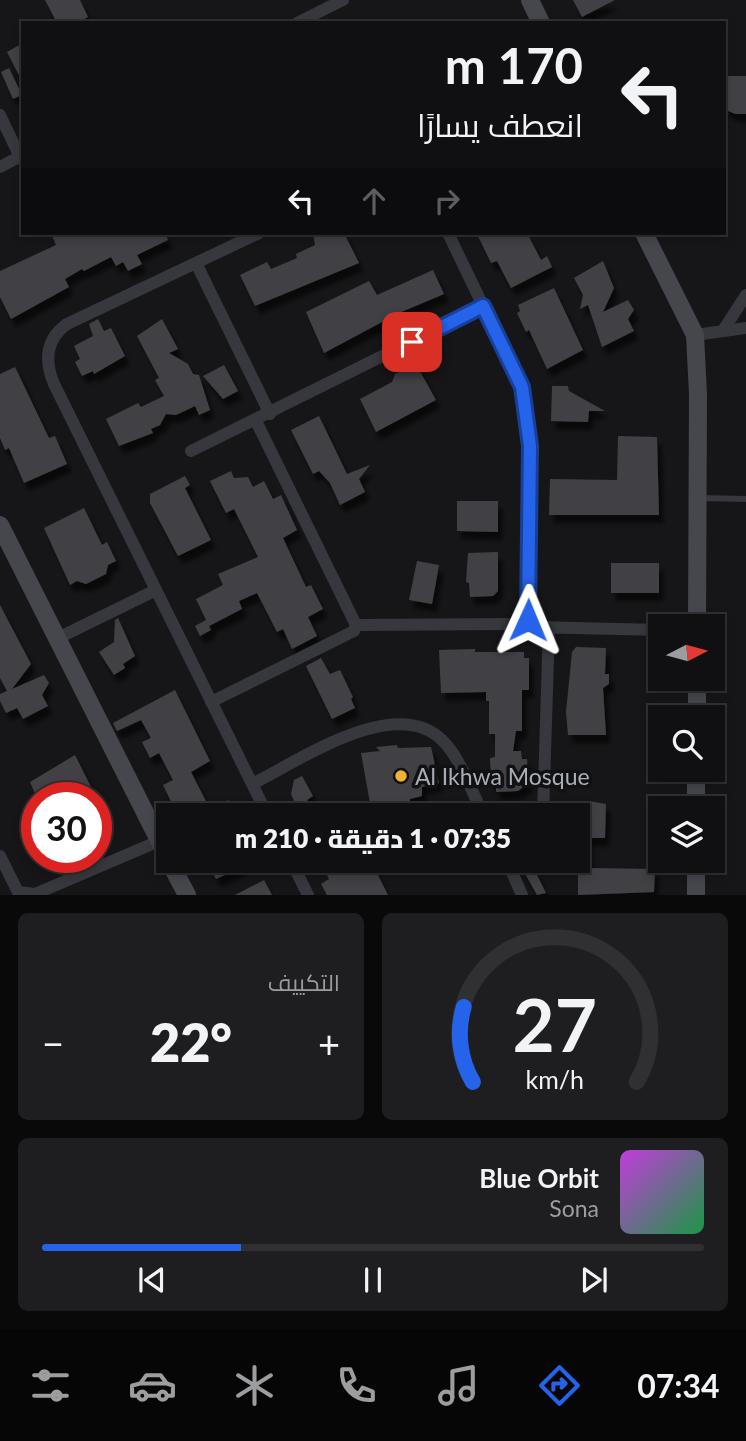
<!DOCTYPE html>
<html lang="ar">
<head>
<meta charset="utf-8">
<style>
	:root { --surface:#101012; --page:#1e1e20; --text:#f1f3f6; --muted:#9c9d9f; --line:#303032; --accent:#2563eb }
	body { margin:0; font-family:Lato,Cairo,sans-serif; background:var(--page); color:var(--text); direction:rtl; height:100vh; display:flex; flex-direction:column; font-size:26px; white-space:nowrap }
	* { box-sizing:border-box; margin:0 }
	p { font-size:23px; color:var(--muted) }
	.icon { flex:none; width:38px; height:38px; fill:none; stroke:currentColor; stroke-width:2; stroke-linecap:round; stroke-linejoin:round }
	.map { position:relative; height:895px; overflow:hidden; direction:ltr }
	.side { display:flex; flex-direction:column; gap:18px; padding:18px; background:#09090a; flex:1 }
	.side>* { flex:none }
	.hud { position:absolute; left:21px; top:21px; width:705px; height:214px; border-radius:0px; box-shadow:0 4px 10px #0003,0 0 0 2px var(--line); direction:rtl; background:#101012; color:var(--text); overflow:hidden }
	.needle { width:46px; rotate:84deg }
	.controls { position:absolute; left:648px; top:614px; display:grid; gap:14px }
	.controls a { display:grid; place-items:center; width:77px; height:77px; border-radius:0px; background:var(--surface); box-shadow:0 4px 10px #0003,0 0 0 2px var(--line); font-size:35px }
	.speed { position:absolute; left:21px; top:782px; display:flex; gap:14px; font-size:35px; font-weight:700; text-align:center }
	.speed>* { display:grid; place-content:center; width:91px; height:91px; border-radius:50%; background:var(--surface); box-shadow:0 4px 10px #0003,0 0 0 2px var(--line); line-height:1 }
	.speed .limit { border:10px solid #d22; background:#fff; color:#111 }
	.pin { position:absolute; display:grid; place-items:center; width:60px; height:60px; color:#fff; margin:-30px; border-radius:14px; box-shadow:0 4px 10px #0006 }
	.me { position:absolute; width:77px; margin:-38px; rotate:1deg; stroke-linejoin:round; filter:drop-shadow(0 0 5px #0008) }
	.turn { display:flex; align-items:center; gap:24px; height:147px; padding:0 28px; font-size:32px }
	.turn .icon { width:91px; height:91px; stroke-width:2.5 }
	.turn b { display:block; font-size:49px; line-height:60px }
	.lanes { display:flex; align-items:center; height:66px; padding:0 28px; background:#0003; justify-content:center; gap:35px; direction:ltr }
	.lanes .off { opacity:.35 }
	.big { font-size:52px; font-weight:800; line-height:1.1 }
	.side .card { flex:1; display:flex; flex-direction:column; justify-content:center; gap:10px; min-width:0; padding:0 24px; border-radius:10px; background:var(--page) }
	.side .dial { align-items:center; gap:0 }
	.dial svg { height:182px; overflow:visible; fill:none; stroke:var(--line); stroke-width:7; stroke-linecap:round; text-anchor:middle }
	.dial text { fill:var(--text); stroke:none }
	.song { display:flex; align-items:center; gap:21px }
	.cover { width:84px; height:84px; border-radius:10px; background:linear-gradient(135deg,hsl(290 70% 55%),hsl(140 70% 35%)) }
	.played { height:7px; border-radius:4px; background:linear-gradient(90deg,var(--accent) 30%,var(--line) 30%) }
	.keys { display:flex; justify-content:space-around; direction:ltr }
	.heat { display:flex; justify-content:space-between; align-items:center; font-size:38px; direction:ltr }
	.side .tiles { flex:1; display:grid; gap:18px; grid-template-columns:1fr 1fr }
	.card:last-child { grid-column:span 2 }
	.trip { position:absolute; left:156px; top:803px; width:434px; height:70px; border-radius:0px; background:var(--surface); box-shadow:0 4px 10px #0003,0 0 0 2px var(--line); font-weight:800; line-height:70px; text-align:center; direction:rtl }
	.menu { display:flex; height:112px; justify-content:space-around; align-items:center; background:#060607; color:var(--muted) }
	.menu .icon { width:49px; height:49px }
	.menu .current { color:var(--accent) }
	.menu b { font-size:32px; color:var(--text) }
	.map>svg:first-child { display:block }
	.building { fill:#404145; filter:url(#shadow) }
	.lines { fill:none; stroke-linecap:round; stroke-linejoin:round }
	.lane { stroke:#37383d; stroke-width:6 }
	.street { stroke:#37383d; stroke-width:12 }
	.secondary { stroke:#45474d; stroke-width:18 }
	.route-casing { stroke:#184099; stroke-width:18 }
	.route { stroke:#2563eb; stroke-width:12 }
	.poi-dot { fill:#f2b134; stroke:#111113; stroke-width:2.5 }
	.labels { text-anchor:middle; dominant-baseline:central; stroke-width:7; stroke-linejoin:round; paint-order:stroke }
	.poi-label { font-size:23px; fill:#a8adb8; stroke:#111113; text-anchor:start }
</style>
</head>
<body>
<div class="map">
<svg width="746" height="895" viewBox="0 0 746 895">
	<defs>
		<filter id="shadow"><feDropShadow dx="4.5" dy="8" stdDeviation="2" flood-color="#0009"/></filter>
	</defs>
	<rect width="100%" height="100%" fill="#161618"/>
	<!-- building -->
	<path class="building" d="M45,0H80L88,17L77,23H57Z
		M573,0H615L582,17Z
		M23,43V83L7,52Z
		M9,68L22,95L13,99L1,72Z
		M724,76H746V114H735L724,109Z
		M51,233H165L168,240L137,255L142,264L128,271L123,262L116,266L111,257L84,271L82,269L65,279L69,287L11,319L0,297V271L56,245Z
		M313,233L325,235L344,233L359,263L255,306L240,275L267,262L271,269L297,258L296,254L315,245Z
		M483,233H527L541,260L547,256L552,267L511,288L497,261L491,263L478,236Z
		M603,261L614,288L603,312L628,300L634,310L628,319L634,331L602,347L588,305L580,309L583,295L574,278Z
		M433,270L444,294L399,313L324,353L306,312L369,281L377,295Z
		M554,288L583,350L547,369L529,330L526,332L517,313L520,311L518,305Z
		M98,319L104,331L111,328L125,356L94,374L93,371L82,376L75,362L80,359L74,346L93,336L89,324Z
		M162,319L178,349L169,353L188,364L193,374L199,375L210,410L199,415L195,406L176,415L166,414L160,425L151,429L153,433L119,446L106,419L138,403L141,407L164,396L155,380L159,378L137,336Z
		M416,364L436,400L376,432L360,399L392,382L395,374Z
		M224,365L238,391L223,399L203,376Z
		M15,367L49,438L55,436L67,464L24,483L9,448L5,450L0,438V374Z
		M552,386H568L569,391L605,411H589L588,422L551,421Z
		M319,416L347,474L370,465L359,479L365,492L340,505L330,483L319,471L313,474L291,430Z
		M618,436L657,437L659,515H549L550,479L617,480Z
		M231,471L234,478L248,477L253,487L264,481L273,499L281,495L297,530L283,538L306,587L311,585L323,609L308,617L317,636L292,649L283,629L277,632L257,593L239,601L242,609L209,626L211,630L200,636L195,626L206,620L196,599L223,585L218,574L258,557L234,509L226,513L210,481Z
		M185,476L190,485L185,488L211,540L178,556L150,503V494Z
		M457,501H498V532L457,531Z
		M84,508L102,545L107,542L116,561L108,565L106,574L86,584L77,581L70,585L44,528Z
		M498,552V591L493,596L470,597L469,583L466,582L468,553Z
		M417,561L439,565L432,604L409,600Z
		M611,563H659V593H611Z
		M0,605L31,664L12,689L44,675L49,683L42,695L48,706L23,719L17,708L6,713L0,701V694L7,691L0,678Z
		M118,618L135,656L123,664L125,668L114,675L99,652L114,642L115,620Z
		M576,647L606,648L605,674H609V684L603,688L606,735H568L566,712L572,652Z
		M475,649V652H524V658H529V690H522V731H516L513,751H521L522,759H527L528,784L518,791L496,792V787L491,784L490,758L495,757V734H489V701H486V692L441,693L439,650Z
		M321,658L330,674L340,670L353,697L351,699L355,708L332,719L306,666Z
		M175,690L210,761L191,772L210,809L229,800L237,816H178L163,785L173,780L159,753L150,758L142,742L151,738L141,720L117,731L113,723Z
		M397,745L398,748L431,747L439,783L422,787V796L410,799V805L387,808L384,801L370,803L361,753L380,751L376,747Z
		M75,755L91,787L68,798H37L30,782Z
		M302,776L313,796L307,800L314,809L300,815L291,794L294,780Z
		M589,801L606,804L605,838H588L589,868L655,869L654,892L578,895V816H567V803Z
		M207,861H256L216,879Z
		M337,861H349L352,866L371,861L388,895H327L321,884L329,879L324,868Z
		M518,861H530L546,893L537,895Z
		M264,880L272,895H235Z"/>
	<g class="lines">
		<!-- lane -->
		<path class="lane" d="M699,498L746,499"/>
		<!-- street -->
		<path class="street" d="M297,23L343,0
			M0,115L20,157
			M0,167L23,155
			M259,233L67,324C46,339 44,360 54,384L268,816
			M448,233L522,387L530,446V624L533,627L660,630
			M196,263L270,414
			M724,329L746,295
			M695,335L746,328
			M191,451L483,306
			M356,625L530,624
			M56,639L156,590
			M211,702L354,631L356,625L256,421
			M252,784C299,761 396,693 443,741C461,759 472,793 484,816
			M543,816L549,627
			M0,856L18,892L35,894L159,841
			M291,861L308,895
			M507,861L522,895"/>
		<!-- secondary -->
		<path class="secondary" d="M530,0L541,23
			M644,233L695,335L698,394L697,626
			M0,525L168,858
			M697,718V679
			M696,808V770
			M169,861L187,895
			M696,895V861"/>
	</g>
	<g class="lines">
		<defs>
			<path id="route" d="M412,342L483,306L522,387L530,446L528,620"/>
		</defs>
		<!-- route casing -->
		<use href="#route" class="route-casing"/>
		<!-- route -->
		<use href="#route" class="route"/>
	</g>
	<!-- markers -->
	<circle class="poi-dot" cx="401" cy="776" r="7"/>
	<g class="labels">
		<!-- poi labels -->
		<g class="poi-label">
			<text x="415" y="776">Al Ikhwa Mosque</text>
		</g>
	</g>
</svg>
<div class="controls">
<a><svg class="needle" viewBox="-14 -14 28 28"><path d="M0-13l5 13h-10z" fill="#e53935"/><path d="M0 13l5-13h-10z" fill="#9c9d9f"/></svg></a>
<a><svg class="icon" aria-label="search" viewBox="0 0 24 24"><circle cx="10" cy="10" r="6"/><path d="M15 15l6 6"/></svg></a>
<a><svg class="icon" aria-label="layers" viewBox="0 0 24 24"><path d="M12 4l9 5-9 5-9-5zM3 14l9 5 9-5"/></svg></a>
</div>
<div class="speed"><div class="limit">30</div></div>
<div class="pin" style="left:412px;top:342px;background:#d93025"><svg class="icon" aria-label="arrive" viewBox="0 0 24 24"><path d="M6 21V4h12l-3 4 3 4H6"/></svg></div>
<svg class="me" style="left:528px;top:620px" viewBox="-20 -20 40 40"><path d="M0-17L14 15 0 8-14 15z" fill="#2563eb" stroke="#fff" stroke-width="4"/></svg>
<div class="trip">07:35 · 1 دقيقة · 210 m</div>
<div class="hud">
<div class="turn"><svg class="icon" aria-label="left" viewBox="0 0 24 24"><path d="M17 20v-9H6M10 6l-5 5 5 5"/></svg><div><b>170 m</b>انعطف يسارًا</div></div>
<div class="lanes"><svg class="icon" aria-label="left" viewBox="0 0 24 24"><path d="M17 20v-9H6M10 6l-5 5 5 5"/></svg><svg class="icon off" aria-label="ahead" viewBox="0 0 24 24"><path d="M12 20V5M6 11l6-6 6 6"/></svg><svg class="icon off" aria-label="right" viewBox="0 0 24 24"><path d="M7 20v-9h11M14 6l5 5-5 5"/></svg></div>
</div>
</div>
<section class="side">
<div class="tiles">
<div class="card dial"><svg viewBox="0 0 100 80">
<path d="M14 69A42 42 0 1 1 86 69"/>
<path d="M14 69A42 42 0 0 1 10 36" stroke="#2563eb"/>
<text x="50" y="56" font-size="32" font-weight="700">27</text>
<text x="50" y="72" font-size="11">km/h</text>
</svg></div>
<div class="card"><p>التكييف</p>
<div class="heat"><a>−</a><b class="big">22°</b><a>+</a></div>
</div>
<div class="card">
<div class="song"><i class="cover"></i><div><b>Blue Orbit</b><p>Sona</p></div></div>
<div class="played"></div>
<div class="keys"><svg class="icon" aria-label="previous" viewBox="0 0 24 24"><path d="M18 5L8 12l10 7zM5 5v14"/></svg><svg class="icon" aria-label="pause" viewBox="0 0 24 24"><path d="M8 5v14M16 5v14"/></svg><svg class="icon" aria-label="next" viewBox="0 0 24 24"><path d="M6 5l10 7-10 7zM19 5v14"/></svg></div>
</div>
</div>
</section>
<nav class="menu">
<b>07:34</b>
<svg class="icon current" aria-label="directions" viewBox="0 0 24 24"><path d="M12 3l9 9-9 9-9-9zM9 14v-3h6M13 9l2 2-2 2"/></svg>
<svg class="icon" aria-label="music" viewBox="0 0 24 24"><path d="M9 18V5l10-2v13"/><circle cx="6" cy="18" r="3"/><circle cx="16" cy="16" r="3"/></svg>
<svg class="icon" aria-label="phone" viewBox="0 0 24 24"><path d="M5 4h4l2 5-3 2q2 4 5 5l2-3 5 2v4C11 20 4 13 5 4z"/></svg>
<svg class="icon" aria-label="climate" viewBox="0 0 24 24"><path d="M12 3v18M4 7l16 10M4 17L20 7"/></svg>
<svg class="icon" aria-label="car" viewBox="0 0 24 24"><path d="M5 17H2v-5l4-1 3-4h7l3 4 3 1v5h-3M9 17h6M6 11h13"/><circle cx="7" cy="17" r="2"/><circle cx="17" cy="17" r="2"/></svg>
<svg class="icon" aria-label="filters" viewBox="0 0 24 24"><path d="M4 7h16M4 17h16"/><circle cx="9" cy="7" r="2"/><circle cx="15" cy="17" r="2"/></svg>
</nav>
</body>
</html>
